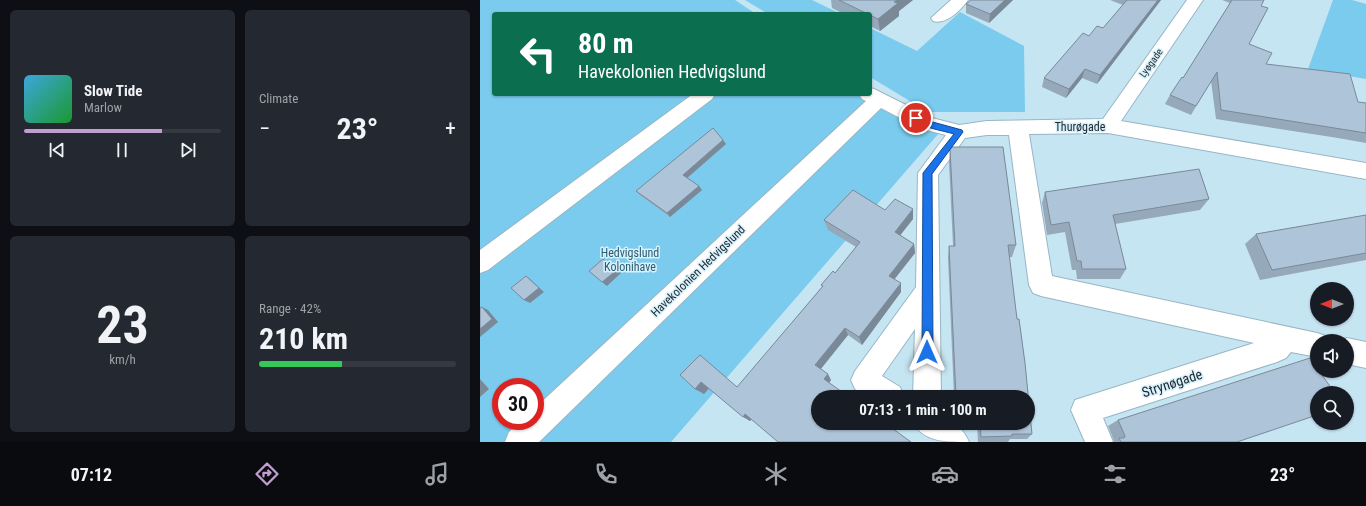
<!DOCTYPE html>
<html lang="en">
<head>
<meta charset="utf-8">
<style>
	:root { --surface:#171b24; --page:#242831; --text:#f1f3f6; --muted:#9ea1a6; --line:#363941; --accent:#c29dd0 }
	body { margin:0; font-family:"Roboto Condensed",sans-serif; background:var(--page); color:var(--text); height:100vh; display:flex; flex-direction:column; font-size:15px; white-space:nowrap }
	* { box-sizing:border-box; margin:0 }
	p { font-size:13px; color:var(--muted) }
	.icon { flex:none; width:22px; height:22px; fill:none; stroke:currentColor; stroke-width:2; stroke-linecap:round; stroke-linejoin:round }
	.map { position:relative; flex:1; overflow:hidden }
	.side { display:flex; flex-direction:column; gap:10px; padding:10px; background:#0d0f14; width:480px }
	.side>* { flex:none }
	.guide { position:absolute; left:12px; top:12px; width:380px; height:84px; border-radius:4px; box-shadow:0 1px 3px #0004; background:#0b6e4f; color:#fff; overflow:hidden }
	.needle { width:26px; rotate:270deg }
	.tools { position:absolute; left:830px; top:282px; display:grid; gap:8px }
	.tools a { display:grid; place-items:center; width:44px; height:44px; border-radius:50%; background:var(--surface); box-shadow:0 1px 3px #0004; font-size:20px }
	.speed { position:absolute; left:12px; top:378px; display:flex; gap:8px; font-size:20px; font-weight:700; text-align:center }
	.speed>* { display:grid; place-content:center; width:52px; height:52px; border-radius:50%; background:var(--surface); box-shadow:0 1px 3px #0004; line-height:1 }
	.speed .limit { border:6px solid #d22; background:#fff; color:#111 }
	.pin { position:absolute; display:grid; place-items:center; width:34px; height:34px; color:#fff; margin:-17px; border:2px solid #fff; border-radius:50%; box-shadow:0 1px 4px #0007 }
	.me { position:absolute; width:44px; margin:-22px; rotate:0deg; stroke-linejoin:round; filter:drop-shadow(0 0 3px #0008) }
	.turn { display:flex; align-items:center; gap:14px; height:84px; padding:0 20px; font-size:18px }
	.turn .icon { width:52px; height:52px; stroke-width:2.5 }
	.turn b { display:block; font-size:28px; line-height:34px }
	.big { font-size:30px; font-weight:700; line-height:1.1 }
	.side .widget { flex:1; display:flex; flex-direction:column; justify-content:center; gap:6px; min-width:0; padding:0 14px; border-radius:6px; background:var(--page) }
	.side .dial { align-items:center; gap:0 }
	.dial b { font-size:52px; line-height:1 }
	.song { display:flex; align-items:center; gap:12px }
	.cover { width:48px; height:48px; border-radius:6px; background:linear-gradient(135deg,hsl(200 70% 55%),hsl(130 70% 35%)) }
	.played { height:4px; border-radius:2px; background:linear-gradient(90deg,var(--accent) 70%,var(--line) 70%) }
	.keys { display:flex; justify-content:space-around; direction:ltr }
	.heat { display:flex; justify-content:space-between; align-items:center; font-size:22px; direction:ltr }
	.charge { height:6px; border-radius:3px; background:linear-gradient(90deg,#34c759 42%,var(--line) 0) }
	.side .tiles { flex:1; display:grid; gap:10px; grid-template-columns:repeat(2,1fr) }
	.trip { position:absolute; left:331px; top:390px; width:224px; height:40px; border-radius:20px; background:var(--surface); box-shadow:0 1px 3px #0004; font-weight:700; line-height:40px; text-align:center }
	.tabs { display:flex; height:64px; justify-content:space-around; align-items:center; background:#090b0e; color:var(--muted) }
	.tabs .icon { width:28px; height:28px }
	.tabs .current { color:var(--accent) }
	.tabs b { font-size:18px; color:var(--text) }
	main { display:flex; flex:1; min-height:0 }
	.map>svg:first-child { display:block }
	.green { fill:#7acbee; fill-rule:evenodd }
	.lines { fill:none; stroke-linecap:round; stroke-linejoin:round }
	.minor-casing { stroke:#98b6c4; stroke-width:2 }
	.minor { fill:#fff; fill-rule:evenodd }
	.wall { fill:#96a9bb }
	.shaded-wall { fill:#7a8998 }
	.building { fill:#aec4d9; stroke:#7a8998 }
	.route { fill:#1a73e8; stroke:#114b97 }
	.labels { text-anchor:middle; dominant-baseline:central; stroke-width:3; stroke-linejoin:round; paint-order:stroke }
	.far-street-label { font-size:10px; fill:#1b272c; stroke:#d8f1fc }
	.street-label { font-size:12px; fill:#1b272c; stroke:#d8f1fc }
	.park-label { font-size:12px; fill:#295c70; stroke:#d8f1fc }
	.near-street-label { font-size:14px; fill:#1b272c; stroke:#d8f1fc }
</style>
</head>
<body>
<main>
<section class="side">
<div class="tiles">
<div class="widget">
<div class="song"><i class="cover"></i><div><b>Slow Tide</b><p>Marlow</p></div></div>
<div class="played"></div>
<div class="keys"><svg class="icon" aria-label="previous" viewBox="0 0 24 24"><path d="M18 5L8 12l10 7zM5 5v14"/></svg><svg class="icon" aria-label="pause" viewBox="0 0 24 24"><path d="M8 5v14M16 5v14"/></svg><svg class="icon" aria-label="next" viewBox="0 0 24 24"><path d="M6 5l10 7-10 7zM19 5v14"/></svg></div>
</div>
<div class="widget"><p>Climate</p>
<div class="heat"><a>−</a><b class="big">23°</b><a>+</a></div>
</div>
<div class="widget dial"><b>23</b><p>km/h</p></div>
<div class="widget"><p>Range · 42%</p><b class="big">210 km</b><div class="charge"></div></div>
</div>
</section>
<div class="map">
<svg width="886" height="442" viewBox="0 0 886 442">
	<rect width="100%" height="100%" fill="#c6e5f3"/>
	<!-- green -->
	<path class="green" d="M0,0H255L276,14H14V94H390V88L459,133L191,442H0ZM21,387H55V421H21Z
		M265,0H332L361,14H288Z
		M853,0H872L886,4V79L828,69Z
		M480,12L544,46L545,112H448L390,77V28L437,51Z"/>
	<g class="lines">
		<defs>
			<path id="minor" d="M471,0H488C481,10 466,25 453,21L451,18Z
				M707,0H723L641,121L886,163V179L628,133L549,134L572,276L837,333L846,336L848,341H837V357L811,352L806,358L797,362L623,418L633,442H605L591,410L595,400L774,343L561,296L553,293L549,285L529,135H507L485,138L458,175L461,397H433L435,329L402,376L420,387L424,397H386L375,389L371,380L375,371L436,287L438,173L466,135L439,128L401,108L59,442H25L29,432L41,421H55V408L386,101L382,99L379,94H390V88L394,89L452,118L479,125L507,121L623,119Z
				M213,94H235L232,99L8,270L0,273V250Z
				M867,338L886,342V368L867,364V341H860Z
				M433,423C456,423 479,416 489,442C466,442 444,442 433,423Z"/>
		</defs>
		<!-- minor casing -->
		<use href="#minor" class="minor-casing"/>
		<!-- minor -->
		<use href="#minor" class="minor"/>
	</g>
	<!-- wall -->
	<path class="wall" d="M351,0H433L419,11V16L400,31L390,26V14H364L352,8Z
		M533,0L509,23L486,13V4Z
		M630,0H681L617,84L602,78L586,98L562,87L564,78L609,36L623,28L643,5Z
		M742,0H784L781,6L769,44L786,64L878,102L886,103V143L858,138L736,119L731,81L711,115L685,104L690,95L703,78L750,3Z
		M243,140L246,144L207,178L219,186L222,190L190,217L160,195L156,191Z
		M471,147H523L536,245L532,257H529L537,319H539L545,363L552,434L547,439H530L528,442H498L497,423H548V397H474L468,258L469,246H473L469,163L470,149Z
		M565,192L729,199L720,210L635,224L646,269L640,279H597L596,270H592L585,232L567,235L562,203Z
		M433,209V219L420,235L434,244L435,253L414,279L421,292L382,345L368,335L341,369L351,380L271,420L270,421L229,389L224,394L215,389L258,387L342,287L341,285L355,273L376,247L348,230L344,220L405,210Z
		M886,215V260L780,280L765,244L776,234Z
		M638,420L757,442H632L634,441L628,426Z"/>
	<!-- shaded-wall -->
	<path class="shaded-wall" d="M417,0H433L419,11V16L400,31L398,19Z
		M525,0H533L509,23L510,14Z
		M678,0H681L617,84L620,75Z
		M605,69L602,78L586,98L589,89Z
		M243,140L246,144L206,179L203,175Z
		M219,186L222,190L190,217L187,213Z
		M433,209V219L415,242V232Z
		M434,244L435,253L410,285L409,276Z
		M137,270L141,273L127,286L122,282Z
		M46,276L51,280L64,292L50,303L44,300Z
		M421,283V292L382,345L379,337Z
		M2,307L8,310L18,322L0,337V329Z
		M365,328L368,335L339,371L335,365Z
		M348,374L351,380L348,385L344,379Z
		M0,379L9,389L0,397Z
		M221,382L229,388L224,394L215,389Z
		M265,414L272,419L270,421L263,417Z"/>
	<!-- building -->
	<path class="building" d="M359,0H417L414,2L418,3L398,19Z
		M491,0H525L510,14L486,4Z
		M647,0H678L620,75L605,69L589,89L564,78L603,33L609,36L617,26L623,28Z
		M752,0H784L781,6L788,8L769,44L792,53L786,64L870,74L878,102L886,103V133L741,110L737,72L716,106L690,95L702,77L703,78Z
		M233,128L243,140L203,175L219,186L187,213L156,191Z
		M471,147H523L536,245H528L537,319H539L545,363L552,434H532V436L501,437L500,423H548V397H476L469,246H475L470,149Z
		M719,169L729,199L633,215L646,269H602L601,261H597L589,222L571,225L565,192Z
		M373,190L405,210L415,199L433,209L415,232L434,244L409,276L421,283L379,337L365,328L335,365L348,374L344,379L369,397H338V423H405L431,442H298L265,414L263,417L221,382L215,389L200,375L220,355L257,387L343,286L341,285L353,271L355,273L380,242L344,220Z
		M886,215V253L792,270L776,234Z
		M123,259L137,270L122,282L109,271Z
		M46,276L59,288L44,300L31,288Z
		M2,307L12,319L0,329V308Z
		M830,358L837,368V371H839L855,393H837V415L757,442H641L639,438H644L645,436L638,420Z"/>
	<!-- route -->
	<path class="route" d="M436,115L449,121L482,130L483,132L452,174L453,352L451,355L447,357L443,355L442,352L443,173L474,134C461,130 441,128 432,118Z"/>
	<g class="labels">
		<!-- far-street labels -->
		<g class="far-street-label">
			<text transform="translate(671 63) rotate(-55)">Lyøgade</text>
		</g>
		<!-- street labels -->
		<g class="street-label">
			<text x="600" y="127">Thurøgade</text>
			<text transform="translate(218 271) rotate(-44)">Havekolonien Hedvigslund</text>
		</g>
		<!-- park labels -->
		<g class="park-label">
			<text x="150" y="253">Hedvigslund<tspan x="150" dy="14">Kolonihave</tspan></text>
		</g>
		<!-- near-street labels -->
		<g class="near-street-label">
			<text transform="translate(692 383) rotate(-18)">Strynøgade</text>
		</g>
	</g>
</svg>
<div class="tools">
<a><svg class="needle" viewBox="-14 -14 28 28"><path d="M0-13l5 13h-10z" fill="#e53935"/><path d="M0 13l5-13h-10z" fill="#9ea1a6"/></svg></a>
<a><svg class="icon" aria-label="sound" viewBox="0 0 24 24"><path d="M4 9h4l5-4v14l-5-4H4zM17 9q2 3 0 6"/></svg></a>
<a><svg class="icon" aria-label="search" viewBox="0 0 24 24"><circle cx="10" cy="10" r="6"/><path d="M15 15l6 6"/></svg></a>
</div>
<div class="speed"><div class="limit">30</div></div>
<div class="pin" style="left:436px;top:118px;background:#d93025"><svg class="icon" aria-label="arrive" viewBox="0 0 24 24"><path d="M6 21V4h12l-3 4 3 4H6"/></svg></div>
<svg class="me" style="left:447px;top:352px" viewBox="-20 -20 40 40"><path d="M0-17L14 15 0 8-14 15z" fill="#1a73e8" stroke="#fff" stroke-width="4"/></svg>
<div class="trip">07:13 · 1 min · 100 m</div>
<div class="guide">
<div class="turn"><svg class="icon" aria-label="left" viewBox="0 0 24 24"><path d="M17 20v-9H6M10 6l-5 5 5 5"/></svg><div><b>80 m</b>Havekolonien Hedvigslund</div></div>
</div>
</div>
</main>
<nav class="tabs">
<b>07:12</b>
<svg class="icon current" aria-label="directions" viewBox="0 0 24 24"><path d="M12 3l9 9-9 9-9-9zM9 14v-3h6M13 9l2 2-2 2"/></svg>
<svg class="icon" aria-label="music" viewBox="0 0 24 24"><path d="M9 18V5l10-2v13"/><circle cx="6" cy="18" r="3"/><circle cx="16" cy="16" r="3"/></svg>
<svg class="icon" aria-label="phone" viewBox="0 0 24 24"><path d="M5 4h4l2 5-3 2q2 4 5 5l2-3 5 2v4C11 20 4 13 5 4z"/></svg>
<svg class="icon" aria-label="climate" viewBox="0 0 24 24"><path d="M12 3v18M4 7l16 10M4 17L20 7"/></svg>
<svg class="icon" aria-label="car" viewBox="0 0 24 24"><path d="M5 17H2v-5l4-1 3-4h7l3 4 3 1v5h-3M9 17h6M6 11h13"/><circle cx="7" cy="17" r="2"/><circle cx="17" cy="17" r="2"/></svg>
<svg class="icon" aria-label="filters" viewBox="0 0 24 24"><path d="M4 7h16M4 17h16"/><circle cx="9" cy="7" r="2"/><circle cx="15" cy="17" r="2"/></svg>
<b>23°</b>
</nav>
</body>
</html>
